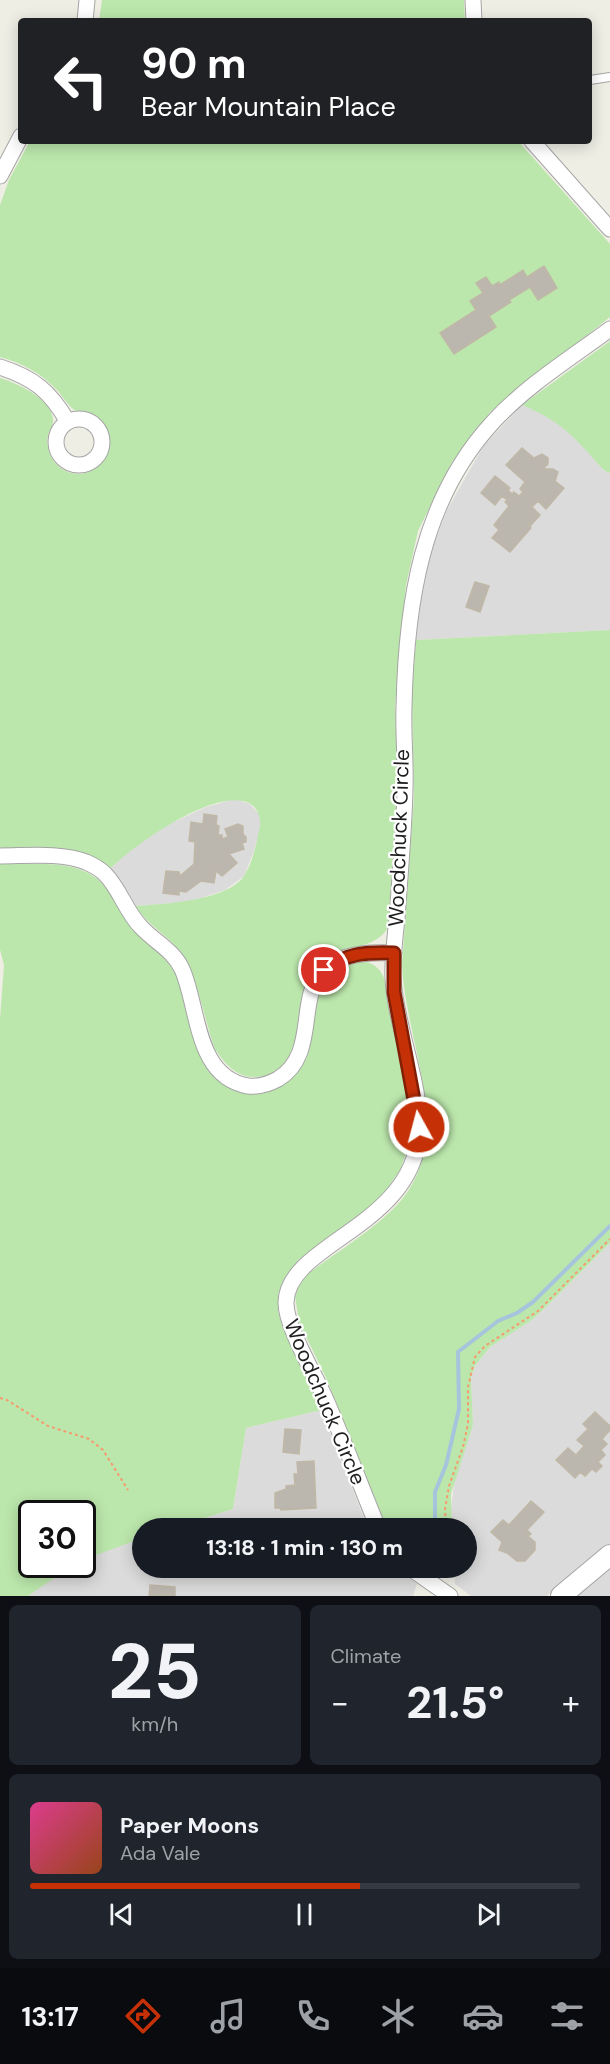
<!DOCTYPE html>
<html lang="en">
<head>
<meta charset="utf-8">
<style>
	:root { --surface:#171b24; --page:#20242c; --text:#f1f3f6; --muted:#9ea1a6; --line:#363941; --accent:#c63007 }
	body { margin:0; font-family:"DM Sans",sans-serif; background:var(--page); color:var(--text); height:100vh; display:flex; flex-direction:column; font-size:22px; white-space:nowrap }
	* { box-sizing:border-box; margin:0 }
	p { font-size:20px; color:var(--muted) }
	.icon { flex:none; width:33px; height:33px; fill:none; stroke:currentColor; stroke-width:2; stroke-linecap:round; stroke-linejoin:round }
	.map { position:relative; height:1596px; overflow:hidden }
	.panel { display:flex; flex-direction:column; gap:9px; padding:9px; background:#0d0f14; flex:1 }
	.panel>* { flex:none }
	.top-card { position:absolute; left:18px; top:18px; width:574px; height:126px; border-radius:6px; box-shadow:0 3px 15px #0003; background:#202124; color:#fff; overflow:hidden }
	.speed { position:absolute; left:18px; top:1500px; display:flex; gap:12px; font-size:30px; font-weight:700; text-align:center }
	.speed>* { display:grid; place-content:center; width:78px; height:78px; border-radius:50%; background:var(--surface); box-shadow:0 3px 15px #0003; line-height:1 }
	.speed .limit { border:3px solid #111; border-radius:9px; background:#fff; color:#111 }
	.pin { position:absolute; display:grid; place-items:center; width:51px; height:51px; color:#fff; margin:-26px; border:3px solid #fff; border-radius:50%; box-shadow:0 2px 6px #0007 }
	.me { position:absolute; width:66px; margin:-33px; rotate:353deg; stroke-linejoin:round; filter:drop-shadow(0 0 4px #0008) }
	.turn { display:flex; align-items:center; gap:21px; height:126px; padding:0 24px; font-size:27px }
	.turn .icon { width:78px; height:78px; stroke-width:2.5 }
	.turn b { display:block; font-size:42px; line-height:51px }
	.big { font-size:45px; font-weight:700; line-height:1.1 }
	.panel .widget { flex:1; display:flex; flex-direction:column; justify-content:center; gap:9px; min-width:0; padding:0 21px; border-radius:9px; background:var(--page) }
	.panel .dial { align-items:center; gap:0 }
	.dial b { font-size:78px; line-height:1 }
	.song { display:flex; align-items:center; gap:18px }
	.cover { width:72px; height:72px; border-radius:9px; background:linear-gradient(135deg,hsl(330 70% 55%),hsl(20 70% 35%)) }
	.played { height:6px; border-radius:3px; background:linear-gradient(90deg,var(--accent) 60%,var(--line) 60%) }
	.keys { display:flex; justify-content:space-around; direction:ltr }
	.heat { display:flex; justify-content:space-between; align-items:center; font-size:33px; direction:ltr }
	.panel .tiles { flex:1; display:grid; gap:9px; grid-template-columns:1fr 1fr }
	.widget:last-child { grid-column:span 2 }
	.trip { position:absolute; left:132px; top:1518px; width:345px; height:60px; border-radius:30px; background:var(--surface); box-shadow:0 3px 15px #0003; font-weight:700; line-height:60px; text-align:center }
	.tab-bar { display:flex; height:96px; justify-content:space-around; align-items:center; background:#090b0e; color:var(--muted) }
	.tab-bar .icon { width:42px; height:42px }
	.tab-bar .selected { color:var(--accent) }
	.tab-bar b { font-size:27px; color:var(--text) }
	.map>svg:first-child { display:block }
	.residential { fill:#dcdbdb }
	.grass { fill:#bce7ac }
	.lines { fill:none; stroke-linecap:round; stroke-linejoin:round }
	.stream { stroke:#a6c4db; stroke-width:4 }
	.building { fill:#bbb7ae; stroke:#c0b8a7; stroke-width:1.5 }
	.service-casing { stroke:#a5a5a5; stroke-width:10 }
	.minor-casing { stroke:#a5a5a5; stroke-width:17 }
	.tertiary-casing { stroke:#a5a5a5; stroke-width:22 }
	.path { stroke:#f59a6f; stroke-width:2; stroke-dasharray:3 3; stroke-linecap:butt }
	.service { stroke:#fff; stroke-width:8 }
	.minor { stroke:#fff; stroke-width:15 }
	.tertiary { stroke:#fff; stroke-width:20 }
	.route-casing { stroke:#811f05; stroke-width:15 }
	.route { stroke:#c63007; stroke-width:10 }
	.labels { text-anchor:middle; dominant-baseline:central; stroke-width:4.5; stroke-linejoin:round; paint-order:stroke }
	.street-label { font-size:21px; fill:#1e1e1e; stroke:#fff }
</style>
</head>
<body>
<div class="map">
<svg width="610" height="1596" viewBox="0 0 610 1596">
	<rect width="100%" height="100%" fill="#efeee5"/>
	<!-- residential -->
	<path class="residential" d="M522,405L549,416L572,434L605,471L610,473V630L416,640L419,601L426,565L447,510L484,445Z
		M235,799L250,804L259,814L261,825L254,851L244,876L225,890L189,902L135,906L110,869L124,855L157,830L206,807Z
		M610,1243V1543L560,1583L547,1596H471L455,1584L454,1568H466V1528H452L451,1509L455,1476L473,1425L471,1378L475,1366L490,1347L532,1320L544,1309Z
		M321,1410L368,1528H174L233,1509L246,1428Z
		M142,1538V1568H397L417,1584L413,1596H28L65,1568L73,1565L82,1564L83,1560L101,1552Z
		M610,1567V1596H576L595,1579Z"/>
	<!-- grass -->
	<path class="grass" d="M102,0H464L465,21H99Z
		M30,141H518L610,244V317L490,412L452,462L418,531L406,585L398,665L395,708L398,782L388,927C376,951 341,944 321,962C289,991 312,1076 255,1077C236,1077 225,1064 215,1049C205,1023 197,973 181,952C167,935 147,924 135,906C162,904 231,901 245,874C253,861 256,845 259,831C262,821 259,808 249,803C215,787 134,845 110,869C80,843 38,849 0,849V378C17,383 55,400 53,422C53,427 49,430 48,435C45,448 52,464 64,470C94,486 123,448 102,421C94,412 81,415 73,409C67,404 63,397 58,391C42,374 23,363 0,357V205L9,180Z
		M610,341V473L605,471C575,439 565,423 522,405Z
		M610,630V1243L544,1309L532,1320L490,1347L475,1366L471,1378L473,1425L451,1494L452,1528H387L327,1380L299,1322L295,1296L300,1283L309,1273C338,1251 374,1230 399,1203C457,1137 405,1041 402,965L414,796L412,694L416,640Z
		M0,864C35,865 83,857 106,888C118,904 126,922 140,936C153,951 172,960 178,980C190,1017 191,1061 226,1084C233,1088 243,1094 251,1094C275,1097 303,1074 309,1051C314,1029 312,1006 323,985C335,962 375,948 385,981L410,1116V1142L400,1170L385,1192L368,1209L298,1260L286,1276L278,1294V1311L283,1328L321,1410L246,1428L233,1509L174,1528H142V1538L83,1560L82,1514H32V1564L73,1565L28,1596H0V1019L4,965L0,950Z"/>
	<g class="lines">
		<!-- stream -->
		<path class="stream" d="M435,1528V1492L446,1465L459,1409L458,1352L498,1321L517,1313L533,1302L610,1226
			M438,1568V1574"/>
	</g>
	<!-- building -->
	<path class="building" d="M544,266L557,288L538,300L530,287L509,300L511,302L489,316L496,327L454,354L440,333L476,310L470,301L483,293L476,283L486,277L492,286L499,282L500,285L523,270L527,277Z
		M522,448L534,458L542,454L548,458V464L543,469H553L558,472L555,481L564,488L546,509L538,501L532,507L540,515L531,525L529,524L531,528L510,552L492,538L499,530L494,525L509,506L505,502L507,500L502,496L495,505L481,493L495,476L510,488L508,490L512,494L514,492L519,496L523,492L520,489L525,482L506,465Z
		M475,582L489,586L480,612L466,607Z
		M204,814L217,816L216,825L219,826L218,835H222V839L228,837L225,829L238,824L243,826V834L246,837V842L242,843L244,849L229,854L237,863L222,876L216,871L214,883L201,881L186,892L179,891V895L163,893L166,871L179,872L180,876L194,864L195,842L189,841L191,822L203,824Z
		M595,1412L610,1426V1430L602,1439L607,1444L601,1450L605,1455L598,1462L602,1466L596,1472L592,1469L585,1476L580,1472L575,1478L556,1460L568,1448L576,1455L584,1446L577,1440L588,1429L583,1424Z
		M285,1429L301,1430L299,1454L283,1452Z
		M314,1461L316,1508L281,1510L280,1508H275V1493L286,1489V1486L295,1485L294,1474H298L297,1462Z
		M531,1501L544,1512L527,1530L531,1534L528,1536L535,1542V1550L525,1561H517L507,1553L499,1550L502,1542L491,1532L503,1520L509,1525Z
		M150,1585L175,1587V1596H149Z"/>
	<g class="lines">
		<defs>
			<path id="service" d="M590,80L610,77"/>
			<path id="minor" d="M473,0L474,21
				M85,21L87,0
				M532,141L610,229
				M0,176L21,136
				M0,367C34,378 50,391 68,422
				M56 442a23 23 0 1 1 46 0a23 23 0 1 1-46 0Z
				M0,856C27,856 60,852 86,862C93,865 100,869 105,874C120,889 126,912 141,927C155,942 173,950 182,969C199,1007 195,1077 248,1086C259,1087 269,1084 278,1079C336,1044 265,946 394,953
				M378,1528C361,1486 345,1444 327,1402C317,1378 285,1326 286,1302C288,1243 413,1227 419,1133C422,1084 396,1029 393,979C392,959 395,938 397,918C400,875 404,832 405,789C406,762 403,735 404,707C406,605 421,500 493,422C527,385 571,358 610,329
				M410,1568L450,1596"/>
			<path id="tertiary" d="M561,1596L610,1555"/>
		</defs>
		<!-- service casing -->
		<use href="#service" class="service-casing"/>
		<!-- minor casing -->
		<use href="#minor" class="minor-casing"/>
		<!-- tertiary casing -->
		<use href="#tertiary" class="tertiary-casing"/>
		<!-- path -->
		<path class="path" d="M0,1398L7,1400L48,1426L89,1439L103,1450L128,1490
			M446,1528L445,1509L449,1486L463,1447L468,1424V1387L475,1357L485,1346L538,1311L610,1239
			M449,1568V1579"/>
		<!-- service -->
		<use href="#service" class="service"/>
		<!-- minor -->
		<use href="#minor" class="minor"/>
		<!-- tertiary -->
		<use href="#tertiary" class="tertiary"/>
	</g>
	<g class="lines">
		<defs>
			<path id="route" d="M324,970C346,953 366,952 394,953V992L419,1127"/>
		</defs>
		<!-- route casing -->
		<use href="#route" class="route-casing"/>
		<!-- route -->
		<use href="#route" class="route"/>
	</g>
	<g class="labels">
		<!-- street labels -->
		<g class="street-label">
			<text transform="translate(399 838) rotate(-88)">Woodchuck Circle</text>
			<text transform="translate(325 1402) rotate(67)">Woodchuck Circle</text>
		</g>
	</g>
</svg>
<div class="speed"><div class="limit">30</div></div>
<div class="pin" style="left:324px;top:970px;background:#d93025"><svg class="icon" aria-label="arrive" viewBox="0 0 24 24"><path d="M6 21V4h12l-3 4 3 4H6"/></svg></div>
<svg class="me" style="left:419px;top:1127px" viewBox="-20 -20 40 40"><circle r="17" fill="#c63007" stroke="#fff" stroke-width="3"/><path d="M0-11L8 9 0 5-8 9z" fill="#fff"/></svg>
<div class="trip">13:18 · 1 min · 130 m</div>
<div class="top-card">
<div class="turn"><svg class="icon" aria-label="left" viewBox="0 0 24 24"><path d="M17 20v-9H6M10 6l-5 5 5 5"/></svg><div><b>90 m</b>Bear Mountain Place</div></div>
</div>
</div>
<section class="panel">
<div class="tiles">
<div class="widget dial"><b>25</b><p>km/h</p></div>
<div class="widget"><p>Climate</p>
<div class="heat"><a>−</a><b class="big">21.5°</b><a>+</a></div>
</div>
<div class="widget">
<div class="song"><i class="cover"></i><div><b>Paper Moons</b><p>Ada Vale</p></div></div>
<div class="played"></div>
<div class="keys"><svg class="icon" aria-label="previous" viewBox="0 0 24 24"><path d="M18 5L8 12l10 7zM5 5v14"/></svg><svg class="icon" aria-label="pause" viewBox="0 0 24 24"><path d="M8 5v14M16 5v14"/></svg><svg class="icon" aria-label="next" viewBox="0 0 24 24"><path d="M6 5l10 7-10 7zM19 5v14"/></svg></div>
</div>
</div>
</section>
<nav class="tab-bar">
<b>13:17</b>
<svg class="icon selected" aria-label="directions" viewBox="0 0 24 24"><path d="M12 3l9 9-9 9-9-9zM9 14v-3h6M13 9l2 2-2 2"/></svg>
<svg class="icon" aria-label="music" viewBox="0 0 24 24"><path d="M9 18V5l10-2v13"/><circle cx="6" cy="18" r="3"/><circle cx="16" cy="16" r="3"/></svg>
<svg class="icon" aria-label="phone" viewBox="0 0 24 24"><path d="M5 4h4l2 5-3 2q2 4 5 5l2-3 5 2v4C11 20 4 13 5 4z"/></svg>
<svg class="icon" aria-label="climate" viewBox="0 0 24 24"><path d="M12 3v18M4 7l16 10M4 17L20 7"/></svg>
<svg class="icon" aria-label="car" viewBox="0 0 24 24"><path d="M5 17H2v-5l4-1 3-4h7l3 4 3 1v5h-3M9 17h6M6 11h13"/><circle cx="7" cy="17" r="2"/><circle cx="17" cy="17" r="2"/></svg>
<svg class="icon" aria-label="filters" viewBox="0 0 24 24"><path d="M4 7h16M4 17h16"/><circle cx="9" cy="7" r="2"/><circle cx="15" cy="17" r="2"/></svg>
</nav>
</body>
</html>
